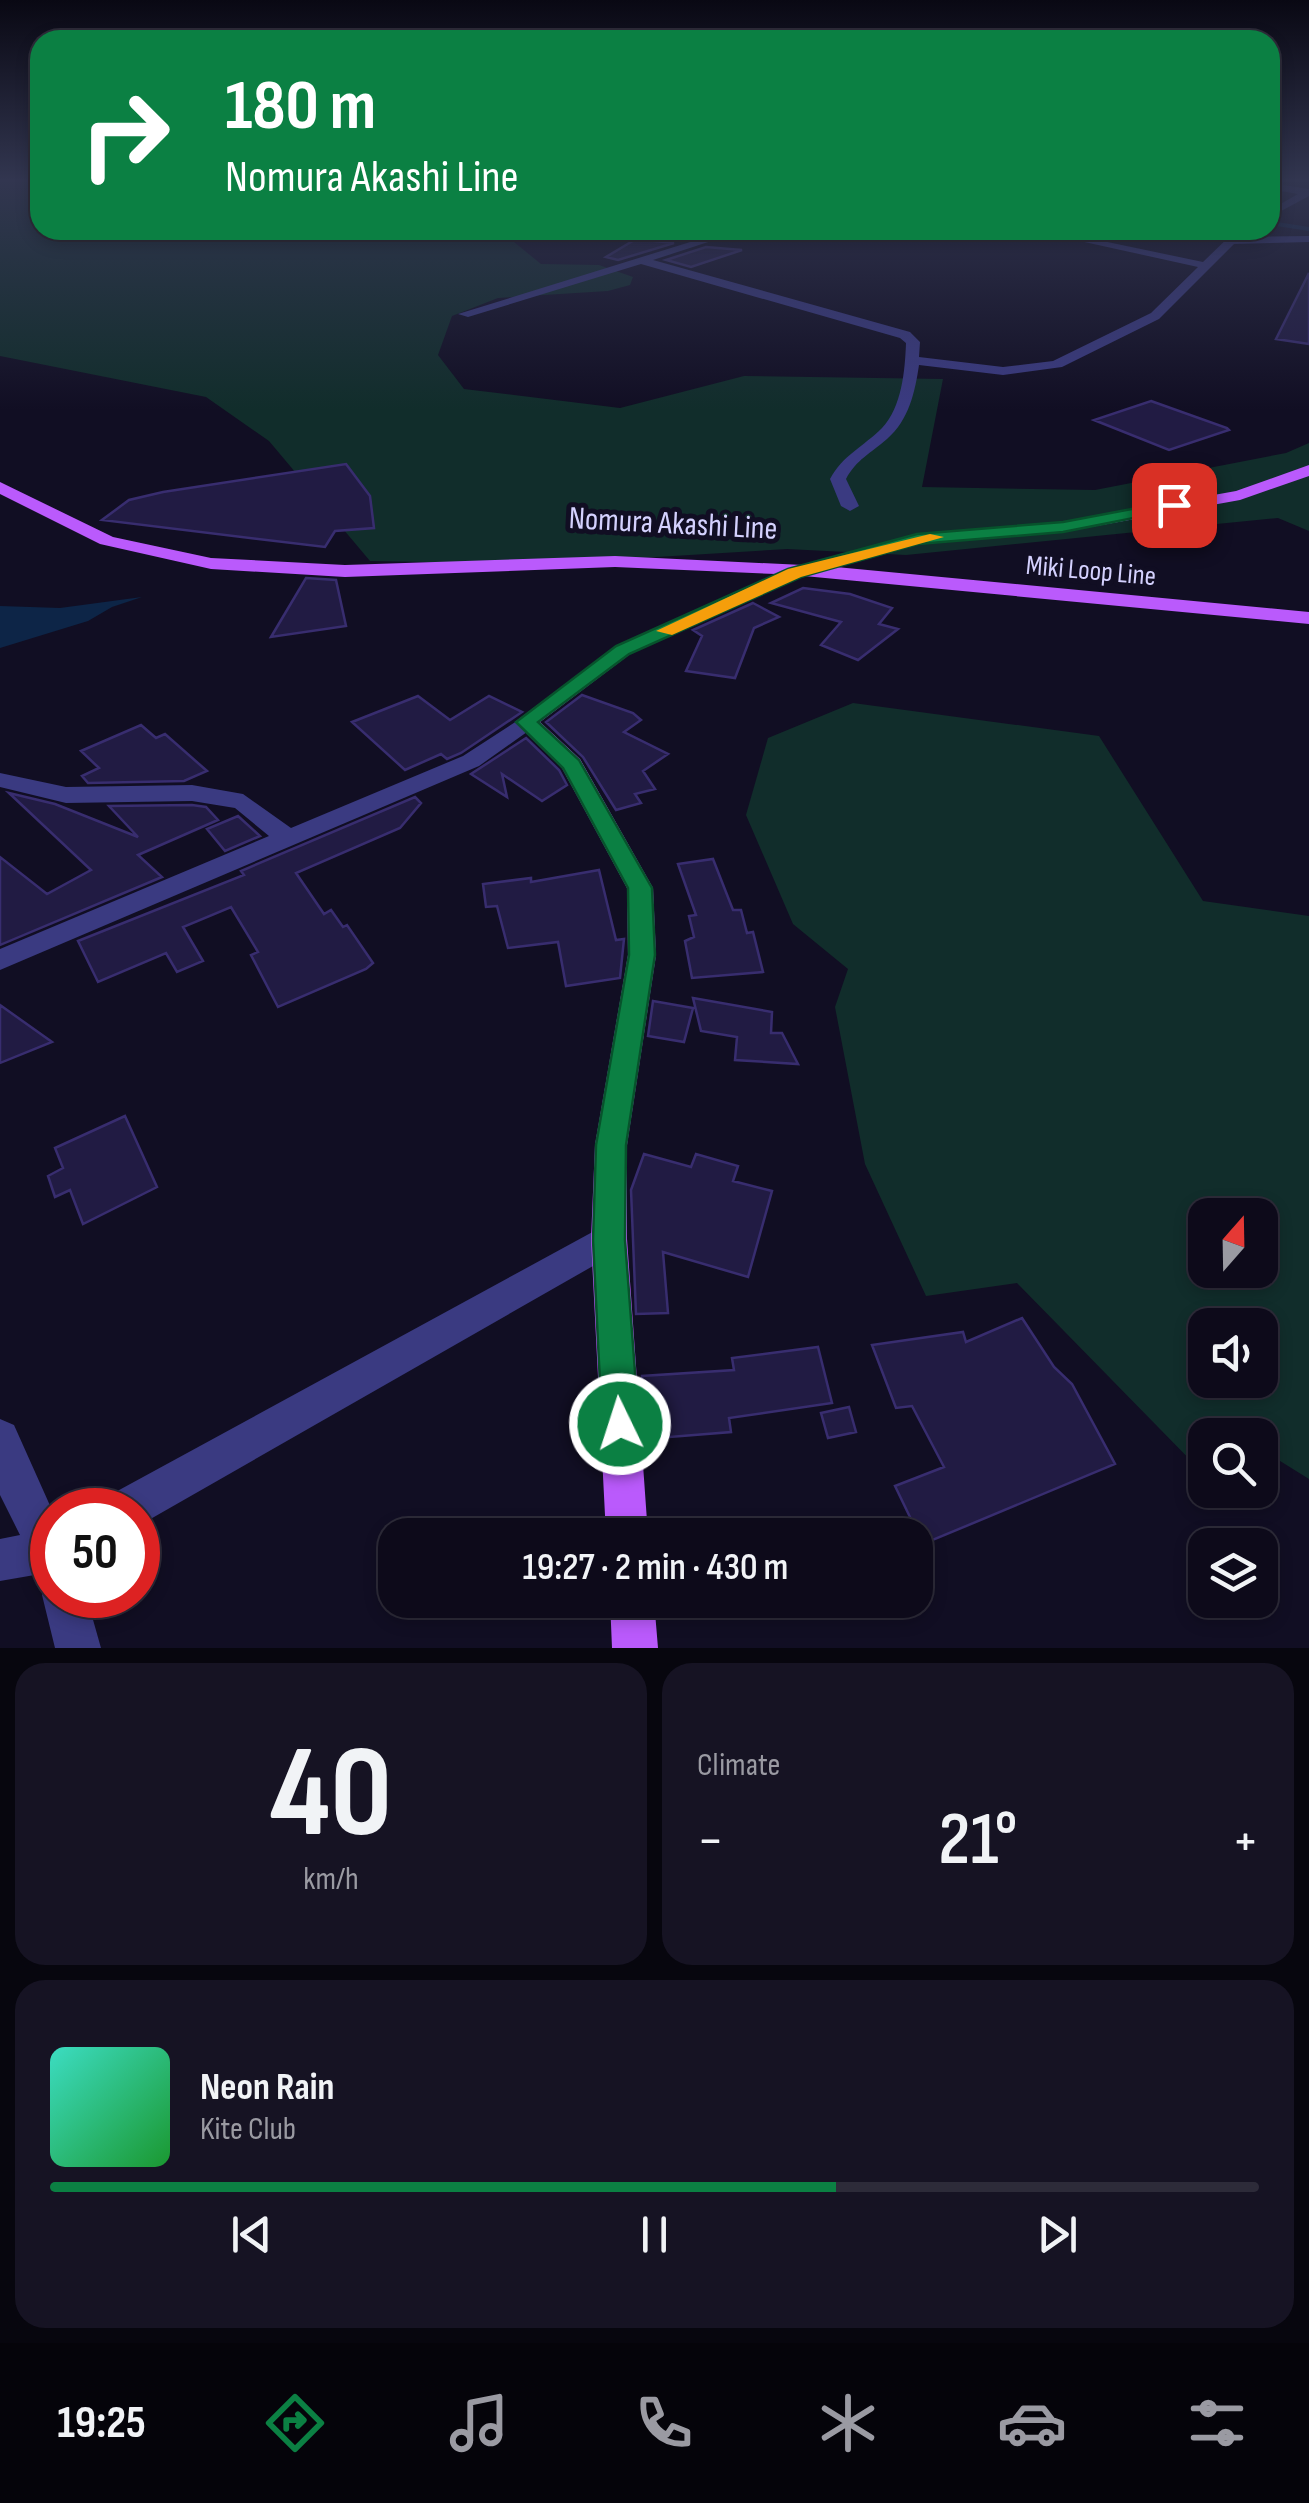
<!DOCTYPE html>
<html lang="en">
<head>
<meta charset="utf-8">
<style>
	:root { --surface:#0d0a1a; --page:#161323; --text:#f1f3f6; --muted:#9a9aa2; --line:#2d2b39; --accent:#0b8043 }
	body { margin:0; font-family:"Sofia Sans Condensed",sans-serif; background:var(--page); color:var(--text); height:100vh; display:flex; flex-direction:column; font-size:38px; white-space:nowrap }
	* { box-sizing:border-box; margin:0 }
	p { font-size:32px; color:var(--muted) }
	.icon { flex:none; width:55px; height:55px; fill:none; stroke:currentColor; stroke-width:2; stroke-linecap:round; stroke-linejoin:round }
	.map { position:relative; height:1648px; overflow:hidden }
	.side { display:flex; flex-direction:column; gap:15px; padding:15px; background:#07060e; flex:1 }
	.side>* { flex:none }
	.hud { position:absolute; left:30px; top:30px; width:1250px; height:210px; border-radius:30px; box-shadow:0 5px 15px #0003,0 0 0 2px var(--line); background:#0b8043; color:#fff; overflow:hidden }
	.needle { width:65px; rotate:20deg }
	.tools { position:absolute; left:1188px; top:1198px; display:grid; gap:20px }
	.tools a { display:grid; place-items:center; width:90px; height:90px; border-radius:20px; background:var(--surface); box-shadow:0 5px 15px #0003,0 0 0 2px var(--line); font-size:50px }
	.speed { position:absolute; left:30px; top:1488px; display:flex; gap:20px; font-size:50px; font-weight:700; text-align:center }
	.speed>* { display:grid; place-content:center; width:130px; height:130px; border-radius:50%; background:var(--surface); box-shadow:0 5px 15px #0003,0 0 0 2px var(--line); line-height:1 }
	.speed .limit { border:15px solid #d22; background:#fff; color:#111 }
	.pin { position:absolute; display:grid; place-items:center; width:85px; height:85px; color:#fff; margin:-42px; border-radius:20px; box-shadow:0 5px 15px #0006 }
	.me { position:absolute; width:110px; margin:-55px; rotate:356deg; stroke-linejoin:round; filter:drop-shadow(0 0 8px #0008) }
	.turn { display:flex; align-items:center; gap:35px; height:210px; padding:0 30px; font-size:45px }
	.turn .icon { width:130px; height:130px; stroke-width:2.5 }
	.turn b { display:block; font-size:70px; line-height:85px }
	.big { font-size:75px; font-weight:600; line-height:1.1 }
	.side .tile { flex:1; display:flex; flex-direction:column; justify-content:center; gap:15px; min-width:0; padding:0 35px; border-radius:30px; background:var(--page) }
	.side .dial { align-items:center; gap:0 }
	.dial b { font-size:130px; line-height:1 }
	.song { display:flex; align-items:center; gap:30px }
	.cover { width:120px; height:120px; border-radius:15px; background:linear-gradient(135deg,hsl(170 70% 55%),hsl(130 70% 35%)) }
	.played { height:10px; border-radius:5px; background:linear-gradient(90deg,var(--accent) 65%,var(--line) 65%) }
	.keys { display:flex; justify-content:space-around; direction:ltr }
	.heat { display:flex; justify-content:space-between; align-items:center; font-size:55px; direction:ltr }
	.side .tiles { flex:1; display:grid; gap:15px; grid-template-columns:1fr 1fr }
	.tile:last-child { grid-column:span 2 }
	.trip { position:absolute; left:378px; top:1518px; width:555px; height:100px; border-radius:30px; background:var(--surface); box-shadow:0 5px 15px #0003,0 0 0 2px var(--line); font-weight:600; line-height:100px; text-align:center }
	.tab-bar { display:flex; height:160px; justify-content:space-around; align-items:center; background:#05040a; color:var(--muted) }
	.tab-bar .icon { width:70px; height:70px }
	.tab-bar .selected { color:var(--accent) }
	.tab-bar b { font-size:45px; color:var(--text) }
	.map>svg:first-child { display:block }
	.green { fill:#112d2b; fill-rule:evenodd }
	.water { fill:#0d2547 }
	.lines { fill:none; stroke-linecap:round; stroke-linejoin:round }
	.stream { stroke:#0d2547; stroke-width:4 }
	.building { fill:#211b43; stroke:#382d6f; stroke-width:2.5 }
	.minor { fill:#3a3a81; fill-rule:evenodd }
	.major { fill:#ba5afc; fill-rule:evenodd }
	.route { fill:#0b8043; stroke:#07532c; stroke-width:2.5 }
	.slow { fill:#f59e0b }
	.labels { text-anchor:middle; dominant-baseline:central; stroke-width:10; stroke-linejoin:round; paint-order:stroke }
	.far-street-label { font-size:28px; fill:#d4d1fe; stroke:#110e23 }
	.street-label { font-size:32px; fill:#d4d1fe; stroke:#110e23 }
</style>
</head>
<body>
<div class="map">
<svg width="1309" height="1648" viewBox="0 0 1309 1648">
	<rect width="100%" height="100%" fill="#110e23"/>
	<!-- green -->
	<path class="green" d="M0,180H40V230H485L514,242L541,264L599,265L633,277L630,285L608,291L498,298L452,316L438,355L464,389L620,408L744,376L943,379L922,487L1095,490L1286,453L1309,443V531L1278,518L906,555L787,549L541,564L370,561L269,441L206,397L0,356Z
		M853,703L1099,736L1203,901L1309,916V1479L1269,1454L1260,1459V1435H1205V1475L1017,1283L926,1296L865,1164L835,1007L848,969L793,924L746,815L768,738ZM1205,1215H1260V1270H1205ZM1205,1325H1260V1380H1205Z"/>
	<!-- water -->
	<path class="water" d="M142,597L112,607L88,621L0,648V606L60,608Z"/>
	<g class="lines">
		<!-- stream -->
		<path class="stream" d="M1270,223L1309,229"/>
	</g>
	<!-- building -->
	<path class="building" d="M636,239L674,243L618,260L606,257Z
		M706,247L742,250L691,267L666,260Z
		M1309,273V344L1276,339Z
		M1151,401L1227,428L1229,430L1169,450L1094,420Z
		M346,464L370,496L374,528L335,531L325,547L102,520L129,500L163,492Z
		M306,578L336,580L346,626L271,637Z
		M803,588L850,594L892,608L879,624L898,629L858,660L821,645L841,622L771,603Z
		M753,603L779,617L754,628L735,678L686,671L702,636L693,630Z
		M582,695L633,713L641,720L624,732L668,754L643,771L655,789L635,794L641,803L616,810L583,757L546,722Z
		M418,696L450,720L489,696L522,712L461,753L447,759L441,754L405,770L352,722Z
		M141,725L156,738L165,734L207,771L184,781L88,783L82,776L99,768L81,751Z
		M526,738L559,770L567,785L542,801L502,774L507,797L471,774Z
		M9,793L55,804L138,837L109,806L192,805L206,807L218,820L138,855L162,877L0,945V857L47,894L91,870Z
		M415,797L421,803L400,828L296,873L324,914L331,910L343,927L347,925L373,963L366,969L278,1007L251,955L258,952L231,907L183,927L203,961L177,972L166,953L98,982L78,941L244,875L241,871Z
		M238,816L260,836L225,851L207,829Z
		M713,859L733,910H741L747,933L753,932L763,972L692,978L685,941L694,937L689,916L696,915L678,864Z
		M599,870L616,940L624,939L620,978L566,986L558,942L508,948L497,906L486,907L483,884L531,878V882Z
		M693,998L772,1012L771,1033H782L798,1064L735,1060L737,1037L701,1031Z
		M653,1001L693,1008L684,1042L648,1036Z
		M0,1005L52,1042L0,1063Z
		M125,1116L157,1187L83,1224L70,1190L55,1197L48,1176L63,1168L55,1148Z
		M644,1154L691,1167L696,1154L738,1166L733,1181L772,1191L748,1277L663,1252L668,1313L636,1314L631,1190Z
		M1022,1318L1054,1367L1072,1384L1115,1464L923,1544L895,1486L944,1467L912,1406L896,1408L872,1345L963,1332L966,1342Z
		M818,1347L832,1403L729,1418L731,1432L645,1439L642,1376L734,1370L732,1358Z
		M849,1407L856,1432L828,1438L821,1413Z"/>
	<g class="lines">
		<!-- minor -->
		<path class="minor" d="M1270,183L1309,189V196L1270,217V210L1298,194L1270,189Z
			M729,230H745L653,260L910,332L920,342L919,357L1003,367L1053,361L1151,313L1198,267L1030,230H1050L1203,262L1236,230H1247L1240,237L1309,236V242L1234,244L1159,319L1062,367L1003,375L919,365C915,392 909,420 887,439C871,453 856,460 846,479L859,506L850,511L841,506L830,479C843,455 863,447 882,428C902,407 905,370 906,343L900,338L641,264L468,317L458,314Z
			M526,715L534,717L537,722L534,727L479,766L0,970V949L269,836L235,808L192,801L66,803L0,787V773L66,787L192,785L243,794L291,828L463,756Z
			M609,1223L621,1228L627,1239L621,1250L140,1525L138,1510H104L110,1495Z
			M0,1419L14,1425L52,1510V1572L0,1581V1539L20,1535L0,1495Z
			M52,1578V1595H86L101,1648H55L42,1595Z"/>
		<!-- major -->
		<path class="major" d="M1309,465V476L1240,500L1063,532L918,544L836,567L1309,612V624L804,576L630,654L540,722L580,759L653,888L656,955L627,1145V1239L648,1535H606L591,1239L595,1145L628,955L627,888L562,768L515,722L616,646L776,574L615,567L345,577L211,569L100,544L0,494V482L113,537L211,558L345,565L615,556L803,565L917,534L1063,522L1236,491Z
			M610,1600H654L658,1648H612Z"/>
	</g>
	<!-- sky -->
	<linearGradient id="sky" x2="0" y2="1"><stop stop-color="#090813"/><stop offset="0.44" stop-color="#323650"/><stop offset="1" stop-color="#323650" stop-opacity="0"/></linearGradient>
	<rect width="1309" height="410" fill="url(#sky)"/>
	<!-- route -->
	<path class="route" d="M1174,501L1179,502V509L1063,532L918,544L801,577L629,654L538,722L579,760L652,888L655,955L626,1145L625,1240L639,1424L633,1437L620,1442L608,1437L602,1424L593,1240L596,1145L629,955L628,888L563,768L516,722L616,646L788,569L917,534L1063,522Z"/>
	<!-- slow -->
	<path class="slow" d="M930,534L944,537L801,577L672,635L656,631L788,569Z"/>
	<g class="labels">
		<!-- far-street labels -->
		<g class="far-street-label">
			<text transform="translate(1091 571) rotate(5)">Miki Loop Line</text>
		</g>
		<!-- street labels -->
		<g class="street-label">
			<text transform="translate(673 524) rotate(3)">Nomura Akashi Line</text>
		</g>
	</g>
</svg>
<div class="tools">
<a><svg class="needle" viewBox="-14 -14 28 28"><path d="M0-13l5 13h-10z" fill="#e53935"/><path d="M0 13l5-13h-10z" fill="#9a9aa2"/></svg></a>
<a><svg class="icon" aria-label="sound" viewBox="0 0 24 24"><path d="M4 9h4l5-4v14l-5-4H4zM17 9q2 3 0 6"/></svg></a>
<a><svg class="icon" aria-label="search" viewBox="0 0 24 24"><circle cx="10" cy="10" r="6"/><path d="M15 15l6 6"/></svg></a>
<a><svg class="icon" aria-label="layers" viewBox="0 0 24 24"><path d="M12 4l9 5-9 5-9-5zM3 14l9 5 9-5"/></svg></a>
</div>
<div class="speed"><div class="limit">50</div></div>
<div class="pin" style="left:1174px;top:505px;background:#d93025"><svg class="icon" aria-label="arrive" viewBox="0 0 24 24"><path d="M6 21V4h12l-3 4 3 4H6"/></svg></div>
<svg class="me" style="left:620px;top:1424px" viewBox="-20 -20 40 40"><circle r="17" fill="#0b8043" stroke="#fff" stroke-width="3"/><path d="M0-11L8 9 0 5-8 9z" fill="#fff"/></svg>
<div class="trip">19:27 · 2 min · 430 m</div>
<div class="hud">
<div class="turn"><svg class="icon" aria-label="right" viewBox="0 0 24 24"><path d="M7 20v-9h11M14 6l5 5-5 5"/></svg><div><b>180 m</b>Nomura Akashi Line</div></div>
</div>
</div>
<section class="side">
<div class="tiles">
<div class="tile dial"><b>40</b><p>km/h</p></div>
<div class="tile"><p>Climate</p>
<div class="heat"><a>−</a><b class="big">21°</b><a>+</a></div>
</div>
<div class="tile">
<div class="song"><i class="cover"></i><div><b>Neon Rain</b><p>Kite Club</p></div></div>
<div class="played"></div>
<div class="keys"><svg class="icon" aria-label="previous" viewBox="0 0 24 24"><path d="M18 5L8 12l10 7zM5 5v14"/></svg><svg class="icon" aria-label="pause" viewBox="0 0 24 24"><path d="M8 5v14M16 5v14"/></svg><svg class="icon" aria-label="next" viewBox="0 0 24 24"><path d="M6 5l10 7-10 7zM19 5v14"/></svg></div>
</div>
</div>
</section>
<nav class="tab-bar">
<b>19:25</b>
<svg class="icon selected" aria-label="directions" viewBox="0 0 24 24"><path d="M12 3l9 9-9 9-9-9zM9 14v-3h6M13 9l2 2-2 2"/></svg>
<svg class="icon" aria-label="music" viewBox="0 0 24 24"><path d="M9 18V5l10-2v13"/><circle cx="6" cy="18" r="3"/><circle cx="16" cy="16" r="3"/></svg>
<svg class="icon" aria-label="phone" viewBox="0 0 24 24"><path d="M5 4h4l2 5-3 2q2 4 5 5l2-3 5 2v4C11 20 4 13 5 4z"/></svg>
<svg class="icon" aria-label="climate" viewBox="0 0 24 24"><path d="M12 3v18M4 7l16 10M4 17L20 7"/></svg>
<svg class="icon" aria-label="car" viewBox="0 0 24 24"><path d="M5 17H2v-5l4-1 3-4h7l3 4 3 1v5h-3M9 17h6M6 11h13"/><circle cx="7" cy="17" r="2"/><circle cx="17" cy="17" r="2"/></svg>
<svg class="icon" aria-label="filters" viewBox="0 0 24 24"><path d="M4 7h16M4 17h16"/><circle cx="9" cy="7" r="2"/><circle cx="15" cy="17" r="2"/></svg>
</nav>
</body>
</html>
